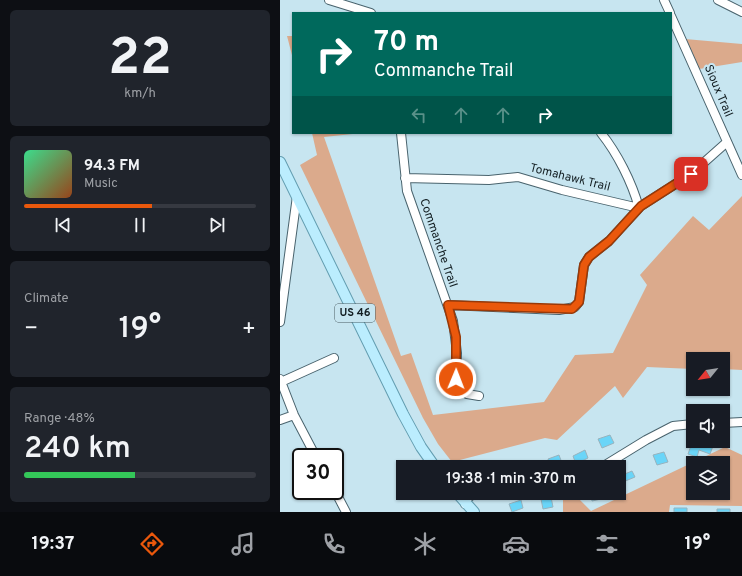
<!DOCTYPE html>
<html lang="en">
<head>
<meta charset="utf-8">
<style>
	:root { --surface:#171b24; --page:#20242c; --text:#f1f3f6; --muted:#9ea1a6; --line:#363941; --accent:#ea580c }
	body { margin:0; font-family:Overpass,sans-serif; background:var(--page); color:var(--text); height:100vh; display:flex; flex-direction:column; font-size:15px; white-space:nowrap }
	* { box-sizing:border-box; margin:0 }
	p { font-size:13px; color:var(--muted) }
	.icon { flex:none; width:22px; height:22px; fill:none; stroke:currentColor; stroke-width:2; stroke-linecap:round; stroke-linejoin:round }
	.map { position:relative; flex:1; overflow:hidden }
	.side { display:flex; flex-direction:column; gap:10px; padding:10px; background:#0d0f14; width:280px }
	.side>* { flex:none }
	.guide { position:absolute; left:12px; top:12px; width:380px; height:122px; border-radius:0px; box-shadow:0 1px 3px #0004; background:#00695c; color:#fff; overflow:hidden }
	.needle { width:26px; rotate:240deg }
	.tools { position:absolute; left:406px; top:352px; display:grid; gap:8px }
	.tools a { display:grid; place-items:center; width:44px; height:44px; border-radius:0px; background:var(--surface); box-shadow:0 1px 3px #0004; font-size:20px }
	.speed { position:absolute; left:12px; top:448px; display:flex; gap:8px; font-size:20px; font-weight:700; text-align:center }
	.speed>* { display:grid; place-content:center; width:52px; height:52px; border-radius:50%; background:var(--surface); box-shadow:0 1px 3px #0004; line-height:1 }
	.speed .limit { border:2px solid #111; border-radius:6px; background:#fff; color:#111 }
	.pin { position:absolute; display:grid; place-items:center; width:34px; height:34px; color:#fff; margin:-17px; border-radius:8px; box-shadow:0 2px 6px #0006 }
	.me { position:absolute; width:44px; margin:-22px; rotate:1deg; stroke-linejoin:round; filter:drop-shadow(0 0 3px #0008) }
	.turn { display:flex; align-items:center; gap:14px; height:84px; padding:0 16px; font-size:18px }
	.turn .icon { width:52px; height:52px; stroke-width:2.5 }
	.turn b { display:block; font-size:28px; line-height:34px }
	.lanes { display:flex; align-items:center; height:38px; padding:0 16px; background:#0003; justify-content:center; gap:20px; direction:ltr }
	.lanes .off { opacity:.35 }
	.big { font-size:30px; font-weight:600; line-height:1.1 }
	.side .tile { flex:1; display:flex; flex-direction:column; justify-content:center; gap:6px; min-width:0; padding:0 14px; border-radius:6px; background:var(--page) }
	.side .dial { align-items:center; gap:0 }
	.dial b { font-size:52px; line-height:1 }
	.song { display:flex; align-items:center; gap:12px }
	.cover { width:48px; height:48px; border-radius:6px; background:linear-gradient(135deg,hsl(150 70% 55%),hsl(20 70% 35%)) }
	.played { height:4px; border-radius:2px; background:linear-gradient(90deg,var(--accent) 55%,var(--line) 55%) }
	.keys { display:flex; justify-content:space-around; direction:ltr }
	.heat { display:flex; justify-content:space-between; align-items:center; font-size:22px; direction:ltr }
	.charge { height:6px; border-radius:3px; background:linear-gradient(90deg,#34c759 48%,var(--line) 0) }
	.trip { position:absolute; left:116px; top:460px; width:230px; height:40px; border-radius:0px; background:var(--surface); box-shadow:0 1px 3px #0004; font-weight:600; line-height:40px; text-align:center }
	.tabs { display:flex; height:64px; justify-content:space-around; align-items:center; background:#090b0e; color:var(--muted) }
	.tabs .icon { width:28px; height:28px }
	.tabs .active { color:var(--accent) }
	.tabs b { font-size:18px; color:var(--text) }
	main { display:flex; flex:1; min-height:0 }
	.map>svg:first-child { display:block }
	.green { fill:#dbaa8c; fill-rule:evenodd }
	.building { fill:#6ad5f8; stroke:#97b3be }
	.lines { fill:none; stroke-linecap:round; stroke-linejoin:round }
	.minor-casing { stroke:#49636d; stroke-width:10 }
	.major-casing { stroke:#639db0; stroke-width:12 }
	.minor { stroke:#fff; stroke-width:8 }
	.major { stroke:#bbedfe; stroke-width:10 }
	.route-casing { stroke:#983908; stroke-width:10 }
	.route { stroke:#ea580c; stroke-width:7 }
	.labels { text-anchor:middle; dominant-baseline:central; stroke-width:4; stroke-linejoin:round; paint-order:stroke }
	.shield { fill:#c7e5f0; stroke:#495a60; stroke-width:1 }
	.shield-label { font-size:11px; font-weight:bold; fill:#131e22 }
	.street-label { font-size:12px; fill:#131e22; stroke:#c7e5f0 }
</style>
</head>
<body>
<main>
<section class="side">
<div class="tile dial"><b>22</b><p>km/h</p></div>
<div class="tile">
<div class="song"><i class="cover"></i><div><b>94.3 FM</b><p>Music</p></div></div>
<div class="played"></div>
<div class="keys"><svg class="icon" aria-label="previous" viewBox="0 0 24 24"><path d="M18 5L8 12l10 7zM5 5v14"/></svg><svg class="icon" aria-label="pause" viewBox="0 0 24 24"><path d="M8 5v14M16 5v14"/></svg><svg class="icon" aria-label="next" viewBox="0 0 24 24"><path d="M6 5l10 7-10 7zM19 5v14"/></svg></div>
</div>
<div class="tile"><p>Climate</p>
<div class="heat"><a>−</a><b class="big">19°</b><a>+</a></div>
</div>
<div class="tile"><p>Range · 48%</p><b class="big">240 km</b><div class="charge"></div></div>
</section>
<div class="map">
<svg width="462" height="512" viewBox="0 0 462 512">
	<rect width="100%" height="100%" fill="#c7e5f0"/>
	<!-- green -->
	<path class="green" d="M7,36H13V59Z
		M405,39L462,44V62L419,69Z
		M32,133H82L44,137L121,356L131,353L153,415L264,402L295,355L333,353L367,285L360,275L413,216L429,230L462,196V370L443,369V359H413V369L367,367L343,398L335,386L277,440L265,438L172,462L158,444L143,418L20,165L37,155Z
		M445,447L462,455V506L390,505L389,512H283V500L295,495L311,511ZM413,463H443V493H413Z"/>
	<!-- building -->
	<path class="building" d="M330,435L334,443L322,448L318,439Z
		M413,440L433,446L430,454L419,450L417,457L408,454Z
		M305,450L308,458L296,464L293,456Z
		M384,452L388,462L377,465L373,455Z
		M279,455L282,463L270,467L268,459Z
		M352,471L355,477L343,482L340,476Z
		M310,493H329L330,497L312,501Z
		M271,497L273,507L263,509L261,499Z
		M241,500L243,508L232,512L229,504Z
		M394,508H407V512H394Z
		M437,509H450V512H437Z"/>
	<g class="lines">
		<defs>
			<path id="minor" d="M49,0L91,13
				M384,0L390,13
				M438,0L462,12
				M391,16L462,175
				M121,133L127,191L173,321L177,353L176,379L182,390L187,394L199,396
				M321,133C337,153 352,182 359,208
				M125,178L209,180L238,177L282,190L359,208
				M168,305L279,310L295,307L299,302L304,265L309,257L329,241L361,206L411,174L447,142
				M0,322L17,196
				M0,379L14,415L36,457
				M1,382L54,358
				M0,420L14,415
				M443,423L462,422
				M322,467L366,440L393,426L413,424
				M55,491L66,512
				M185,504L184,500L196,493"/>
			<path id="major" d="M0,162L123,414L141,447L155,467
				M177,493L194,512"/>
		</defs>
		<!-- minor casing -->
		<use href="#minor" class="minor-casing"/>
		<!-- major casing -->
		<use href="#major" class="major-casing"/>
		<!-- minor -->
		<use href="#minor" class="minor"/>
		<!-- major -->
		<use href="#major" class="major"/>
	</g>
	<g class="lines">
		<defs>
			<path id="route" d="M176,379V337L168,305L292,309L299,302L304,265L309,257L329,241L361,206L411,174"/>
		</defs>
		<!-- route casing -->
		<use href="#route" class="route-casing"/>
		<!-- route -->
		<use href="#route" class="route"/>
	</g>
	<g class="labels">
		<!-- shield labels -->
		<rect class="shield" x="55" y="304" width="40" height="18" rx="3"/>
		<g class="shield-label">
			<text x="75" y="313">US 46</text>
		</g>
		<!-- street labels -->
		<g class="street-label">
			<text transform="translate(438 91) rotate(67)">Sioux Trail</text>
			<text transform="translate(290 178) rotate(14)">Tomahawk Trail</text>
			<text transform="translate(158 243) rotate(71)">Commanche Trail</text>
		</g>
	</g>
</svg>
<div class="tools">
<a><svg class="needle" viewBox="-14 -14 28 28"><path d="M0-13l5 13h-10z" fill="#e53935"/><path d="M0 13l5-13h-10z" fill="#9ea1a6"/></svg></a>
<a><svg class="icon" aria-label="sound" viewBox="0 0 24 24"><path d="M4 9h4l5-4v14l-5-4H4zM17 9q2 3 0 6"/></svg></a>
<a><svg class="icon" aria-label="layers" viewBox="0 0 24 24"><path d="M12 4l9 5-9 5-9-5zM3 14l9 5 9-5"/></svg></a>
</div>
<div class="speed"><div class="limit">30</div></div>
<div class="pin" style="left:411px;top:174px;background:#d93025"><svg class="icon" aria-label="arrive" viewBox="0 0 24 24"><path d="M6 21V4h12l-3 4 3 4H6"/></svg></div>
<svg class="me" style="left:176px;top:379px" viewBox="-20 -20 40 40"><circle r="17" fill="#ea580c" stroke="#fff" stroke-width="3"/><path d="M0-11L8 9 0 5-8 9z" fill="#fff"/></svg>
<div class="trip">19:38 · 1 min · 370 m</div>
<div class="guide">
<div class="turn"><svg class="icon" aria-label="right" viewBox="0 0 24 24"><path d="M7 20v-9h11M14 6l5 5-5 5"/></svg><div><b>70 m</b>Commanche Trail</div></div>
<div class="lanes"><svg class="icon off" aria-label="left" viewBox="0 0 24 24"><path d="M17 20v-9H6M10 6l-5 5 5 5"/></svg><svg class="icon off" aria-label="ahead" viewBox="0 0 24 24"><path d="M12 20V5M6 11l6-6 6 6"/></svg><svg class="icon off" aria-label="ahead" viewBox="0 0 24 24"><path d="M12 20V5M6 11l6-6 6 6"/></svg><svg class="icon" aria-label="right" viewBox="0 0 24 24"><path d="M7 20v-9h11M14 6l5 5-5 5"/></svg></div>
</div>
</div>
</main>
<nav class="tabs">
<b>19:37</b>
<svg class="icon active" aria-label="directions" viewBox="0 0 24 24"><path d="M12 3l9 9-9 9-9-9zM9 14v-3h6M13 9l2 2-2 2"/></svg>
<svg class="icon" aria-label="music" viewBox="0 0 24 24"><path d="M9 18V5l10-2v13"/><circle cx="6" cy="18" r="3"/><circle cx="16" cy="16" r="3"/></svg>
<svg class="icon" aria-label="phone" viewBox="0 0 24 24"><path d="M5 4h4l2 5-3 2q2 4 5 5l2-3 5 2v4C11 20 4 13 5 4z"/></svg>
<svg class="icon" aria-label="climate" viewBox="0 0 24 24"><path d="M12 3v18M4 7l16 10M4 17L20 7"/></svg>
<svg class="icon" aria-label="car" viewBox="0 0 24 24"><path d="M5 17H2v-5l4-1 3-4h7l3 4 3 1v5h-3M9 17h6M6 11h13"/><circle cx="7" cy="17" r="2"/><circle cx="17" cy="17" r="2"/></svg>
<svg class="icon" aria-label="filters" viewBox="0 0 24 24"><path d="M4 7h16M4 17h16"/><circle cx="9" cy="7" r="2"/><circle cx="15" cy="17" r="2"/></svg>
<b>19°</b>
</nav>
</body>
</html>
